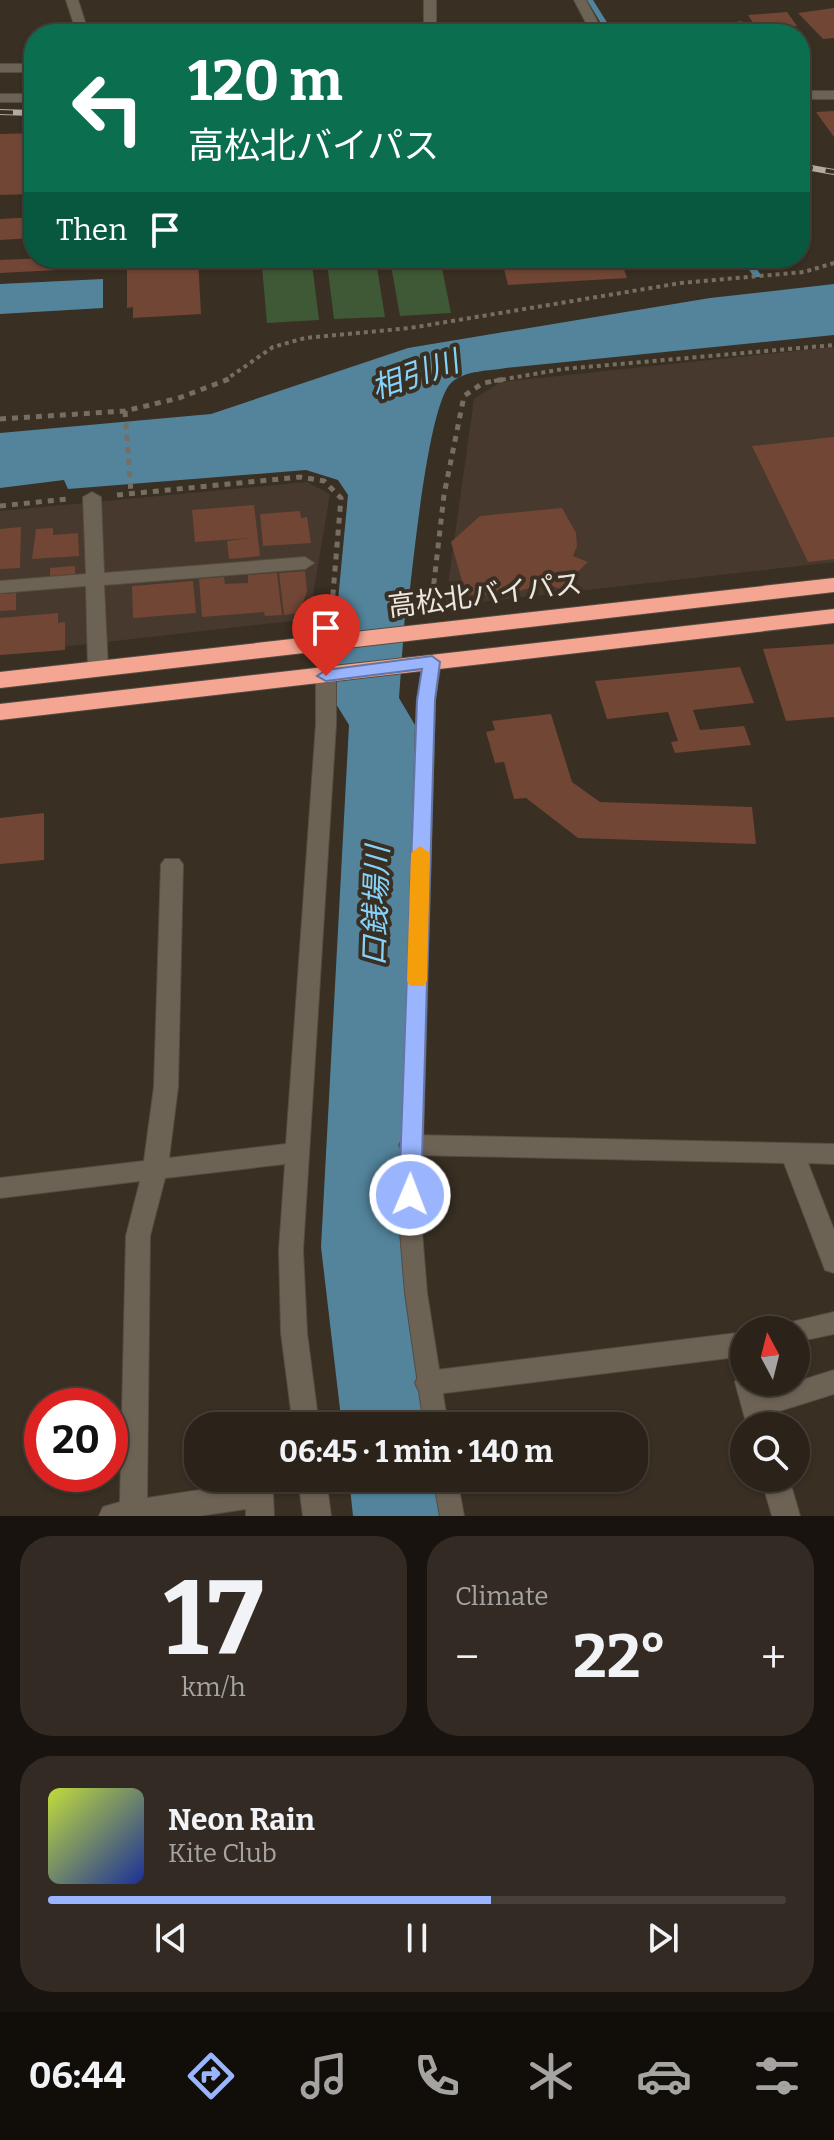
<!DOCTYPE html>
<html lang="en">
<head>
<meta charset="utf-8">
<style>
	:root { --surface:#2b231a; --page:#332b23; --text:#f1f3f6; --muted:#a6a4a2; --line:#474039; --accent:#9ab5fd }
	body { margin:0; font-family:Bitter,"Noto Sans JP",serif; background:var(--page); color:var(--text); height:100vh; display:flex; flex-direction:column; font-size:30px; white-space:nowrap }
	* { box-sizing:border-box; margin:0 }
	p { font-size:26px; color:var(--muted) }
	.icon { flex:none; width:44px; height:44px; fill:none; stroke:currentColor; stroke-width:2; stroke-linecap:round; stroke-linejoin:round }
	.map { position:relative; height:1516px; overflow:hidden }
	.side { display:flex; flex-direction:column; gap:20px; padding:20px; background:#18130e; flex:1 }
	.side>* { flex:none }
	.banner { position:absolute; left:24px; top:24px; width:786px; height:244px; border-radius:32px; box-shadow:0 2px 6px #0004,0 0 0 2px var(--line); background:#0b6e4f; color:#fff; overflow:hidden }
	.needle { width:52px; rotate:353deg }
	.fabs { position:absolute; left:730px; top:1316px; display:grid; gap:16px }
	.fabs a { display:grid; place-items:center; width:80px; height:80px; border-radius:50%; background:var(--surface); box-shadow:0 2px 6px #0004,0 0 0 2px var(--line); font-size:40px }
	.speed { position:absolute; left:24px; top:1388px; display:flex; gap:16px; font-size:40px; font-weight:700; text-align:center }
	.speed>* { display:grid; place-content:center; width:104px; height:104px; border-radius:50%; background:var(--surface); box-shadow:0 2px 6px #0004,0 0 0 2px var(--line); line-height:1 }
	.speed .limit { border:12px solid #d22; background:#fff; color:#111 }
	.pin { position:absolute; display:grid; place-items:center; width:68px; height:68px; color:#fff; margin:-82px -34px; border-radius:50% 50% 50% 0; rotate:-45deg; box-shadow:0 0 8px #0007 }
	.pin .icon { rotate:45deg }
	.me { position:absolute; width:88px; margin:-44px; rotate:1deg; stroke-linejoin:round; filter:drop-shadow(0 0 6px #0008) }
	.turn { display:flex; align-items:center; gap:28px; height:168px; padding:0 32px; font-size:36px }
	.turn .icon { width:104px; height:104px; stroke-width:2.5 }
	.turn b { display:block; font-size:56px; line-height:68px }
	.then { display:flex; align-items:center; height:76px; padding:0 32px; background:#0003; gap:16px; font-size:30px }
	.big { font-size:60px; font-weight:700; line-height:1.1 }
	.side .card { flex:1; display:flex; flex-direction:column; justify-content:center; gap:12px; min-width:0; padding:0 28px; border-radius:32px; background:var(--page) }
	.side .dial { align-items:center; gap:0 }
	.dial b { font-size:104px; line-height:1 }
	.song { display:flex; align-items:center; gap:24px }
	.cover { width:96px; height:96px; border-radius:12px; background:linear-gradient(135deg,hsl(70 70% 55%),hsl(230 70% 35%)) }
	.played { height:8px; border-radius:4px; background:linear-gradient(90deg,var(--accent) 60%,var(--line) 60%) }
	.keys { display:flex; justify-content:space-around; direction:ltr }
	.heat { display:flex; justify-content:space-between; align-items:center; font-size:44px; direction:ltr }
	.side .tiles { flex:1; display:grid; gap:20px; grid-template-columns:1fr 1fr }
	.card:last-child { grid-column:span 2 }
	.trip { position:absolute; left:184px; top:1412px; width:464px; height:80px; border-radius:32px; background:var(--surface); box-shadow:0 2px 6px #0004,0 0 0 2px var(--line); font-weight:700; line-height:80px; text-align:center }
	.menu { display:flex; height:128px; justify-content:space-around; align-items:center; background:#110e0a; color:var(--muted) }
	.menu .icon { width:56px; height:56px }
	.menu .current { color:var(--accent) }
	.menu b { font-size:36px; color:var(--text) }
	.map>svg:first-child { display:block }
	.commercial { fill:#47392d }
	.green { fill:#3f5835 }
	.water { fill:#53849c }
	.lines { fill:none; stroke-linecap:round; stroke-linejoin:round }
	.stream { fill:#53849c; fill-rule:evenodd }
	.river { fill:#53849c; fill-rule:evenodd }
	.building { fill:#714635 }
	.lane-casing { stroke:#554d43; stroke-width:2 }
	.street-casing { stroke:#554d43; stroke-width:2 }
	.secondary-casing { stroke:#554d43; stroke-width:2 }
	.highway-casing { stroke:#554d43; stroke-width:2 }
	.path-far1 { stroke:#776e63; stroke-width:4; stroke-dasharray:4 4; stroke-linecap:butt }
	.path { stroke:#776e63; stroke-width:5; stroke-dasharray:6 6; stroke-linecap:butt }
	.lane { fill:#6d6355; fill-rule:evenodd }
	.street { fill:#6d6355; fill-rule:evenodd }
	.secondary { fill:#6d6355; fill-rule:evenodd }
	.highway { fill:#f4a693; fill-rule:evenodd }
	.rail-casing { stroke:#b4aca3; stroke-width:6 }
	.rail { stroke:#392f23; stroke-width:4; stroke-dasharray:13; stroke-linecap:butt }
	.route { fill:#9ab5fd; stroke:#6476a4; stroke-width:2 }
	.slow { fill:#f59e0b }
	.labels { text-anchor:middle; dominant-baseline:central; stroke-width:8; stroke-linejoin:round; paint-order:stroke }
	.street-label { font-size:28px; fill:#ede7df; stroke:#392f23 }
	.water-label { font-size:30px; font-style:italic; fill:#85d3fa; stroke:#392f23 }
</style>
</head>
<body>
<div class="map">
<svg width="834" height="1516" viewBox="0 0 834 1516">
	<rect width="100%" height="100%" fill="#392f23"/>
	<!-- commercial -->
	<path class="commercial" d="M834,347V562L445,606L474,399L501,382Z
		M307,482L330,494L309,619L0,654V511Z"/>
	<!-- green -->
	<path class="green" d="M440,258L451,313L400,316L390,260Z
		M376,261L385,317L334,319L327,263Z
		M312,264L319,320L267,323L262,267Z"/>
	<!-- water -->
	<path class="water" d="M103,279V308L0,314V284Z
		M834,284V335L506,368C490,371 466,370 452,382C428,402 413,567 408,606L337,611L348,495L338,480L306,470L68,489L64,480L0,488V433L211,414L408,348L710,298Z"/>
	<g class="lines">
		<!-- stream -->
		<path class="stream" d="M587,0H593L608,24L606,25H602Z
			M741,258H749L761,275L760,277H754Z"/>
		<!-- river -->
		<path class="river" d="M382,497L403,502L412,515L399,698L415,725L405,1247L432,1426H342L321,1247L349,725L333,699L352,515L361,502Z
			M349,1478H441L447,1516H353Z"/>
	</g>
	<!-- building -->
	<path class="building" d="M834,8V38L823,39L798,13Z
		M787,12L797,26L758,30L748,15Z
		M834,111V137L816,112Z
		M34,133V194L0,195V134Z
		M34,217V238L0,240V219Z
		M47,258H117V267L0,273V260Z
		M133,258H198L201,314L133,318V307L127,308V262L133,261Z
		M548,258H620L627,278L508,285L503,265L549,262Z
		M834,437V559L808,562L752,446Z
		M254,505L260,556L229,559L227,541L251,538L195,542L192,510Z
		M562,508L576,533L577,546L573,556L588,562L560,589L545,583L510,594L466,595L451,542L480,516Z
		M300,511L301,518L307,517L311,543L263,546L260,514Z
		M21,527L20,568L0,569V529Z
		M53,528V535L78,533L79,556L32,559L36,529Z
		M75,566V574L50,576V568Z
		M305,571L307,592L299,613L284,615L279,573Z
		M277,573L282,615L265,616L264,612L202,617L199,579L224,577L225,584L248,583V575Z
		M193,581L196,613L133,618L132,586Z
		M16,593V610L0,611V594Z
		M58,613V623L65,622V650L0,655V618Z
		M834,644V717L786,721L763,649Z
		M740,667L754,703L693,710L700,730L744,726L751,745L675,753L671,742L678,741L668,712L607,719L595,681Z
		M551,714L572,782L600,802L752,807L756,844L578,838L526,798L514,799L504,762L495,763L486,732L495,730L492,721Z
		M44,813V860L0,864V818Z"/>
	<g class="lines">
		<defs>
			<path id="lane" d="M432,656L441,662L435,700L421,1219L427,1293L448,1426H424L405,1293L399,1219L417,700L423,662Z
				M433,1478H457L464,1516H440Z"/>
			<path id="street" d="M66,0H78L89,34H77Z
				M574,0H586L604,34H592Z
				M741,22L747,26L745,34H733L736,23Z
				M0,64H34V72H0Z
				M800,91H834V99H800Z
				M0,94H34V102H0Z
				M92,492L101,497L104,573L305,557L314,563L305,569L104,585L108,669L105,673H91L88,669L86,586L0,593V581L86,574L83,497Z
				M326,670L336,676V724L303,1250L307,1333L319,1426H293L281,1333L279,1250L285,1164L165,1178L150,1236L147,1498L259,1481L269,1485L273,1494L274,1516H246V1509L199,1516H99L103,1507L120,1502L126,1236L140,1181L0,1198V1178L144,1161L154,1087L161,864L165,859H179L183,864L178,1087L169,1158L286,1144L316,724V676Z
				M411,1135L834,1144V1164L808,1163L834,1230V1273L825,1270L822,1262L784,1163L411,1155L403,1152L399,1145L403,1138Z
				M834,1312V1334L796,1342V1330H784L787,1323Z
				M737,1333L744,1336V1354L737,1357L428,1395L419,1391L415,1383L419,1375L428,1371Z
				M834,1370V1394L770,1414L773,1426H747L735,1382L739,1374L744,1372V1382H761L764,1392Z
				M298,1478H326L331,1516H303Z
				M761,1478H789L800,1516H772Z"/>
			<path id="secondary" d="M424,0H436V34H424Z"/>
			<path id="highway" d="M834,578V592L0,688V672Z
				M834,609V623L0,720V704Z"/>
		</defs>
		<!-- lane casing -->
		<use href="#lane" class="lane-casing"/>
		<!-- street casing -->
		<use href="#street" class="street-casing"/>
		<!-- secondary casing -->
		<use href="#secondary" class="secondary-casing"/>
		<!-- highway casing -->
		<use href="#highway" class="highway-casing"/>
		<!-- path-far1 -->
		<path class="path-far1" d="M224,381L273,347L305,338L410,328L681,283L804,272L834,263
			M494,381L563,369L834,345"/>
		<!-- path -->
		<path class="path" d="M125,411L131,493
			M0,419L125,411L179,398L229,379
			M117,495L300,477L324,481L341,498L331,617
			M0,506L67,499
			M431,608L444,495L464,396L483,383L506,379"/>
		<!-- lane -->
		<use href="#lane" class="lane"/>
		<!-- street -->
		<use href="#street" class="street"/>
		<!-- secondary -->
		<use href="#secondary" class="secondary"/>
		<!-- highway -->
		<use href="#highway" class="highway"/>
		<defs>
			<path id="rail" d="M0,112L34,113
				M800,166L834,172"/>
		</defs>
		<!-- rail casing -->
		<use href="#rail" class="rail-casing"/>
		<!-- rail -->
		<use href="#rail" class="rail"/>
	</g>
	<!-- route -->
	<path class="route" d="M432,656L440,662L435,700L421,1195L418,1201L410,1204L402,1201L399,1195L417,700L422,669L326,681L317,676L326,670Z"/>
	<!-- slow -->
	<path class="slow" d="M420,846L430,853L427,981L424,986H410L407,981L411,853Z"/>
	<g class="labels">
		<!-- street labels -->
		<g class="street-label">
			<text transform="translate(485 595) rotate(-7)">高松北バイパス</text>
		</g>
		<!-- water labels -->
		<g class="water-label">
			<text transform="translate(415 375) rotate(-19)">相引川</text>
			<text transform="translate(376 906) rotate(-88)">口銭場川</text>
		</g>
	</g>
</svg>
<div class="fabs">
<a><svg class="needle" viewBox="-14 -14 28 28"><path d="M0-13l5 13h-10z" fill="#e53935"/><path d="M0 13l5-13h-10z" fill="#a6a4a2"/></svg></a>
<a><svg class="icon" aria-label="search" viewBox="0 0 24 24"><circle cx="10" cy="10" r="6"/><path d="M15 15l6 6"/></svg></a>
</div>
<div class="speed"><div class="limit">20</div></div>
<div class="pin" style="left:326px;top:676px;background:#d93025"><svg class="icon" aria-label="arrive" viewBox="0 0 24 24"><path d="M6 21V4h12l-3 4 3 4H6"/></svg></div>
<svg class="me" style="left:410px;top:1195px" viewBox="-20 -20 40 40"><circle r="17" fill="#9ab5fd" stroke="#fff" stroke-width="3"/><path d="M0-11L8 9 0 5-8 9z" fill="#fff"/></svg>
<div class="trip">06:45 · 1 min · 140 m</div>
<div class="banner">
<div class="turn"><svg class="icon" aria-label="left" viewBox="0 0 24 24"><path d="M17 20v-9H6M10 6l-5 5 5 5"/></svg><div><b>120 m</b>高松北バイパス</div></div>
<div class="then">Then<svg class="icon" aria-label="arrive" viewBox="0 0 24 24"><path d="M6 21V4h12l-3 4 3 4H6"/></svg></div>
</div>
</div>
<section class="side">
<div class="tiles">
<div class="card dial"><b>17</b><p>km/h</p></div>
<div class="card"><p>Climate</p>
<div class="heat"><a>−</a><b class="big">22°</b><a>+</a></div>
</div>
<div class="card">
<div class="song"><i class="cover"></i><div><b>Neon Rain</b><p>Kite Club</p></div></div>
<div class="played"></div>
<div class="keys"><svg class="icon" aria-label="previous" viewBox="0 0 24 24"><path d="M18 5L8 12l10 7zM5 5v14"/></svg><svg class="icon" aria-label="pause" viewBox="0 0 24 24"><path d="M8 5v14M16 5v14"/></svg><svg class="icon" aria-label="next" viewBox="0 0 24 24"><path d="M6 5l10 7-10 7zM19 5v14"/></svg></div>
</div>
</div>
</section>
<nav class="menu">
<b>06:44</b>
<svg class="icon current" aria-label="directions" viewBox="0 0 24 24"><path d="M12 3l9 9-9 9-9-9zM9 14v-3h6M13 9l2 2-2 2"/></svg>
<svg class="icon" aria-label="music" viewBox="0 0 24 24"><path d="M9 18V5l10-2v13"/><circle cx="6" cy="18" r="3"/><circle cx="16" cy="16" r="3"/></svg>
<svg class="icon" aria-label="phone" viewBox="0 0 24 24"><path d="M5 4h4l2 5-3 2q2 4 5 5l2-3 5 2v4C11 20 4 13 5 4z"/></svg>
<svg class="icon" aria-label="climate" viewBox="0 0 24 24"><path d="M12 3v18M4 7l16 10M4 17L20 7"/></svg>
<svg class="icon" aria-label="car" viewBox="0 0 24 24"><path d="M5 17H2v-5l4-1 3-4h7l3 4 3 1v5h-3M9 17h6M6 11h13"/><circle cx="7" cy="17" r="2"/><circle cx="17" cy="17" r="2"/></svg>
<svg class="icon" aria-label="filters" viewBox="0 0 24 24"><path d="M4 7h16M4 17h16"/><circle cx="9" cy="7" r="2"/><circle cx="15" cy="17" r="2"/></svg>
</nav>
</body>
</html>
